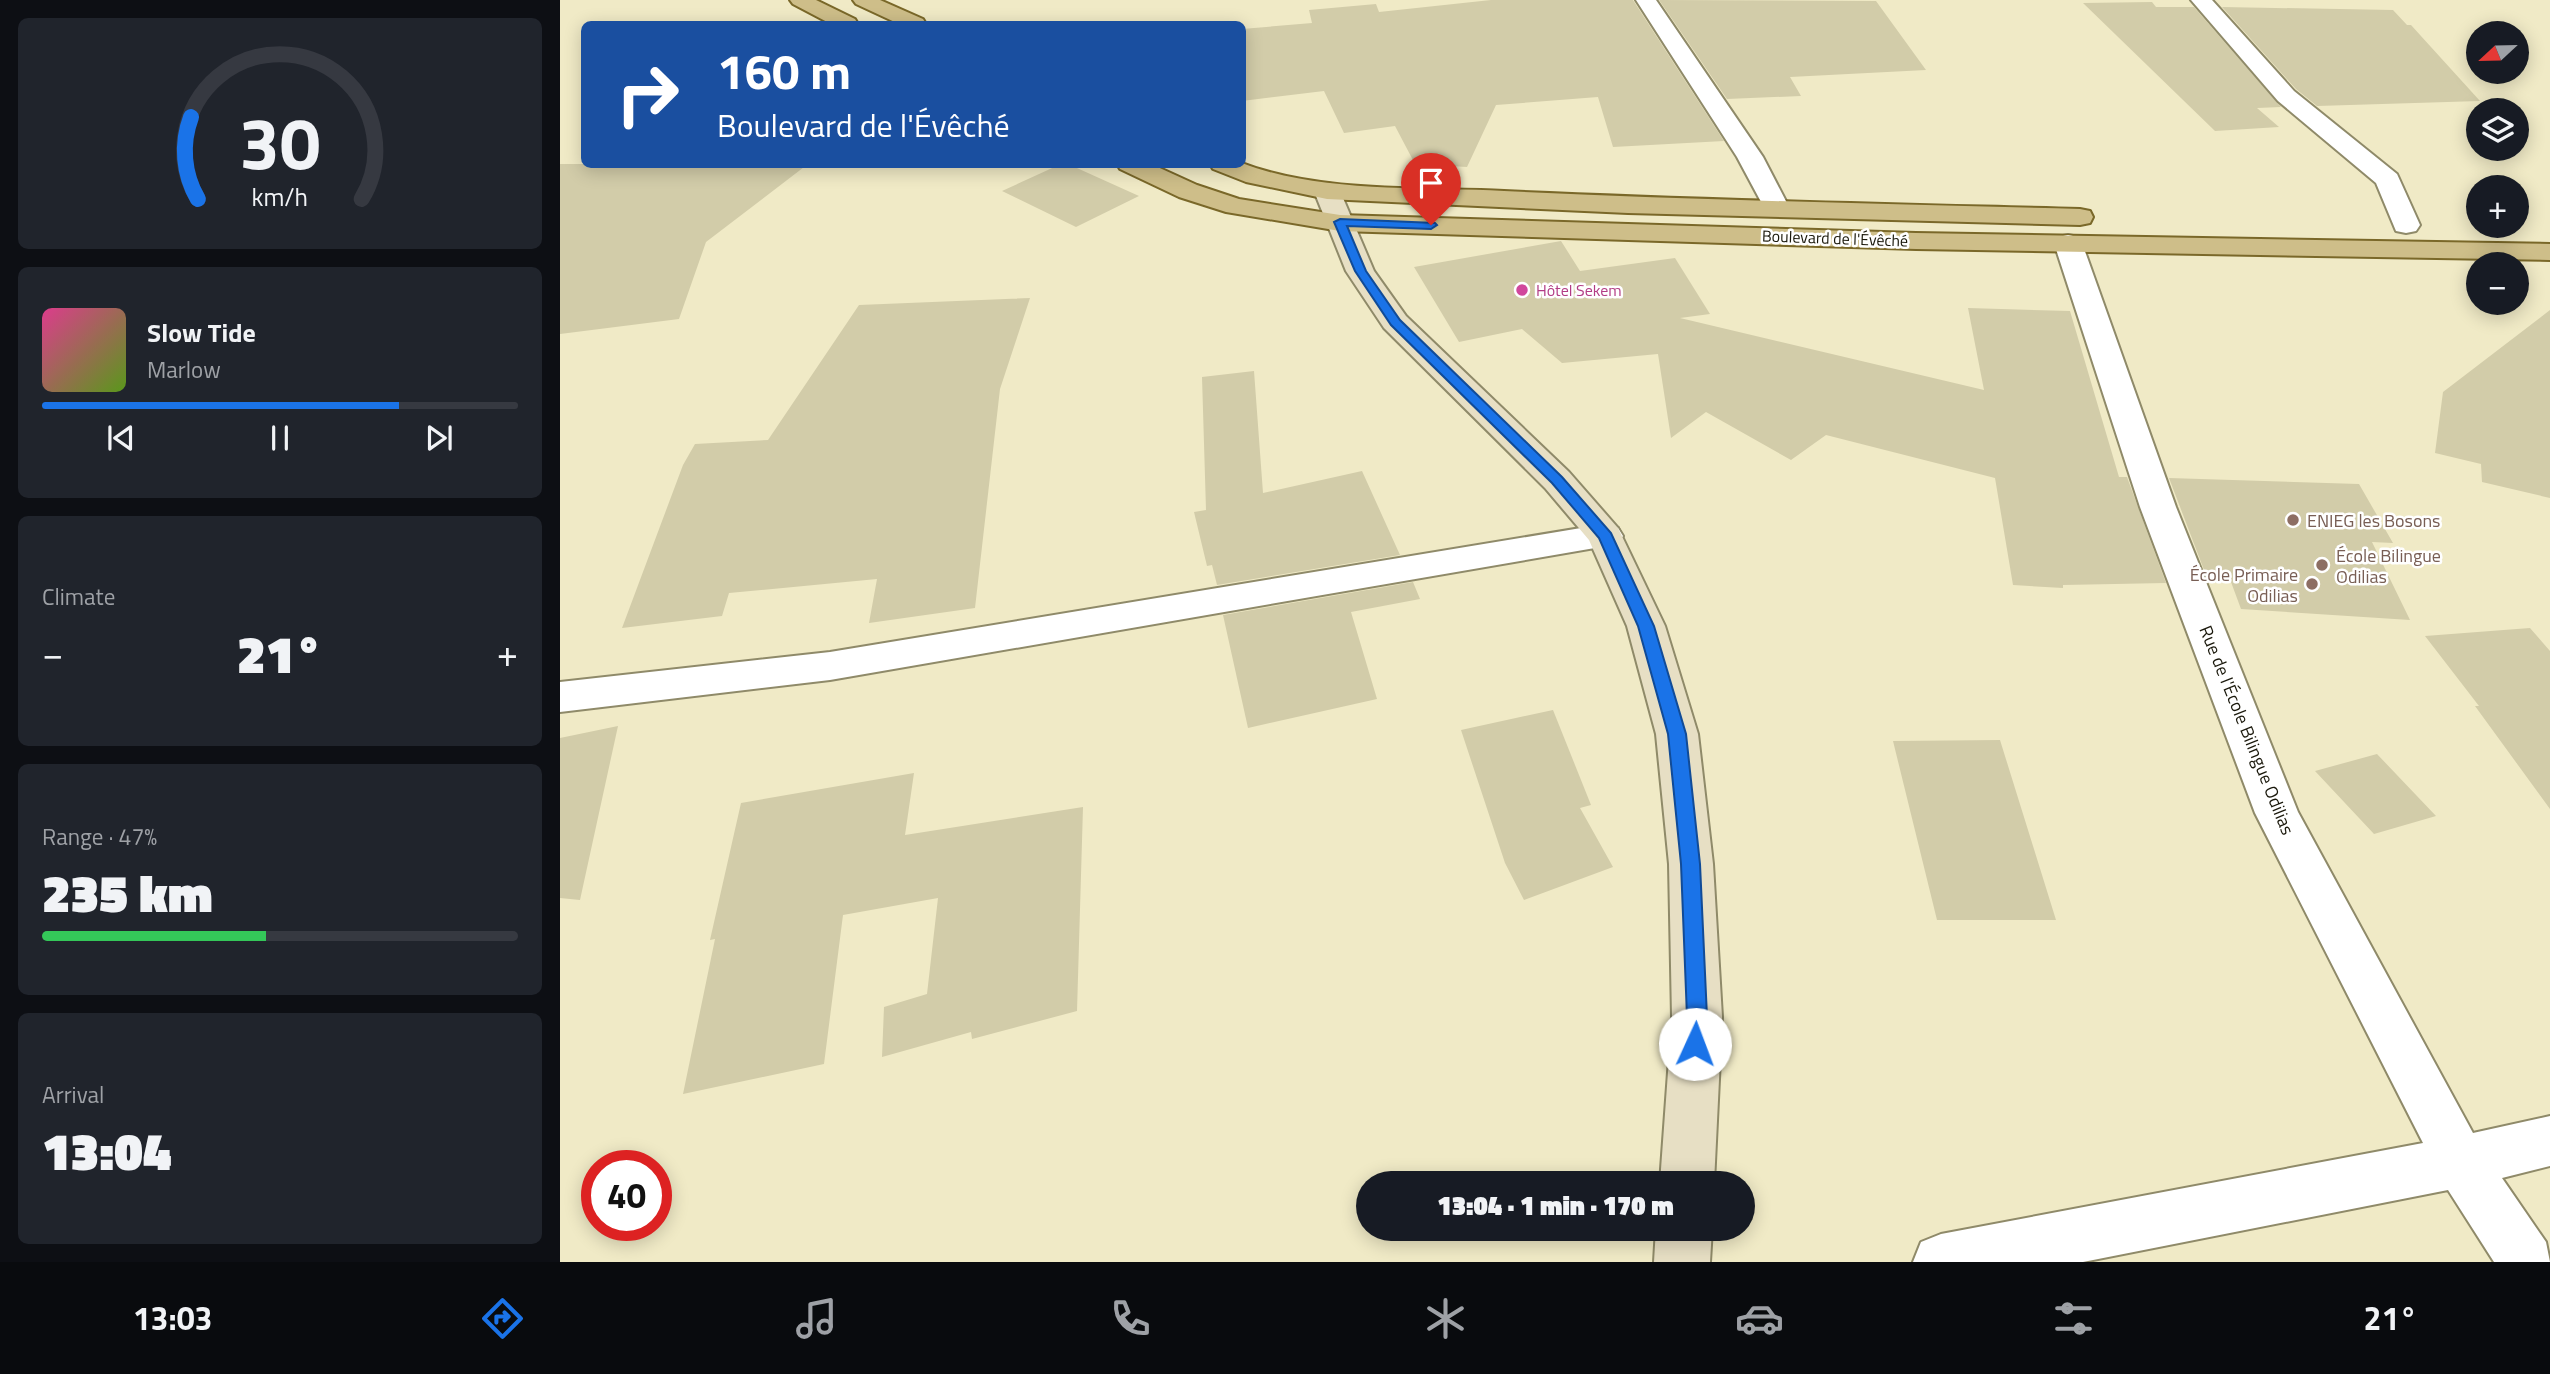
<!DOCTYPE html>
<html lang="en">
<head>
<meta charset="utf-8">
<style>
	:root { --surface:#171b24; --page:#20242c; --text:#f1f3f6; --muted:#9ea1a6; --line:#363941; --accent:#1a73e8 }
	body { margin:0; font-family:"Titillium Web",sans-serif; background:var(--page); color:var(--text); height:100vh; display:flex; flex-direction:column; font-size:26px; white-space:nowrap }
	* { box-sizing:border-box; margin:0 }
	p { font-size:23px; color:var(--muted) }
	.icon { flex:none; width:38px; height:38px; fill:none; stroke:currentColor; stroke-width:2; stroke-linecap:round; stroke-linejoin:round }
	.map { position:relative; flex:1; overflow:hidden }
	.drawer { display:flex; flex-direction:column; gap:18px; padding:18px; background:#0d0f14; width:560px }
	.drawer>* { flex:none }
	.banner { position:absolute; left:21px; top:21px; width:665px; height:147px; border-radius:10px; box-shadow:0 4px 18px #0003; background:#1a4fa0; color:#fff; overflow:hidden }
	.needle { width:46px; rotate:248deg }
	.fabs { position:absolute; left:1906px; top:21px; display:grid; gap:14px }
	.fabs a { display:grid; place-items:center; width:63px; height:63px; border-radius:50%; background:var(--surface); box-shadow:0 4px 18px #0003; font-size:35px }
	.speed { position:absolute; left:21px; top:1150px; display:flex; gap:14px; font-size:35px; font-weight:700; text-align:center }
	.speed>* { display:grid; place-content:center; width:91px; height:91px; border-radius:50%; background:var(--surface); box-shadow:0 4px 18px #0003; line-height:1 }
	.speed .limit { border:10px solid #d22; background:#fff; color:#111 }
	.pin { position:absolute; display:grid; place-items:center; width:60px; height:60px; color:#fff; margin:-72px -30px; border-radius:50% 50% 50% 0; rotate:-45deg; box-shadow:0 0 7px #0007 }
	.pin .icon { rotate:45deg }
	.me { position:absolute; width:77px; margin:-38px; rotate:2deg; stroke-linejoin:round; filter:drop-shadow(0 0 5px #0008) }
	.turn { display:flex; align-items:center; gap:24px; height:147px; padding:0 21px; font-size:32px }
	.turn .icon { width:91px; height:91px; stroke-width:2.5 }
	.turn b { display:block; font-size:49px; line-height:60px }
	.big { font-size:52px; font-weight:800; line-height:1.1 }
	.drawer .tile { flex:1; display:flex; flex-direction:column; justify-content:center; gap:10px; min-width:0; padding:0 24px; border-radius:10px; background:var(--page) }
	.drawer .dial { align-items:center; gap:0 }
	.dial svg { height:182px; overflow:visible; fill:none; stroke:var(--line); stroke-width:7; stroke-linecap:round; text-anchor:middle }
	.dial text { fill:var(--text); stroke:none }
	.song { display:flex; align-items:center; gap:21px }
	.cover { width:84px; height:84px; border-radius:10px; background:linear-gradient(135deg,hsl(330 70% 55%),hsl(90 70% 35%)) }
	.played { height:7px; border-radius:4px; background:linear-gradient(90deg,var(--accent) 75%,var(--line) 75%) }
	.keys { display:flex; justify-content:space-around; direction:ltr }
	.heat { display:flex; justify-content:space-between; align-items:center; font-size:38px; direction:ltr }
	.charge { height:10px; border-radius:5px; background:linear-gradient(90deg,#34c759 47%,var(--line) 0) }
	.trip { position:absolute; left:796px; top:1171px; width:399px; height:70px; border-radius:35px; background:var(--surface); box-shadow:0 4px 18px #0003; font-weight:800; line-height:70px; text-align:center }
	.dock { display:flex; height:112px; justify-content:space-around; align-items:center; background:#090b0e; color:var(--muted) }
	.dock .icon { width:49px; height:49px }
	.dock .active { color:var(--accent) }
	.dock b { font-size:32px; color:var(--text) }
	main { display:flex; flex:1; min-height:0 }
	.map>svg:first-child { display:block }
	.building { fill:#d2cca9 }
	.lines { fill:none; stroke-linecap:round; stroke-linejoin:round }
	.street-casing { stroke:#8f8a69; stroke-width:4 }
	.secondary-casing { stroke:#8f8a69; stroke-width:4 }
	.primary-casing { stroke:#7a6829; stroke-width:4 }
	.street { fill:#fff; fill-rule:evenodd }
	.secondary { fill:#e7dfc4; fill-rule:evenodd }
	.primary { fill:#cebe89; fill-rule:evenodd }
	.route { fill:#1a73e8; stroke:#114b97; stroke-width:2 }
	.hotel-dot { fill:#d1479c; stroke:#fff; stroke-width:2.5 }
	.education-dot { fill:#8d6e63; stroke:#fff; stroke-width:2.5 }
	.labels { text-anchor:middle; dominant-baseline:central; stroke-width:5; stroke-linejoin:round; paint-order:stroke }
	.far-street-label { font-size:16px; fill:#19170a; stroke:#fff }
	.far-hotel-label { font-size:16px; fill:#b23c85; stroke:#fff; text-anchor:start }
	.education-label { font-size:18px; fill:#785e54; stroke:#fff; text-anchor:start }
	.street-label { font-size:18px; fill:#19170a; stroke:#fff }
</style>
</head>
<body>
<main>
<section class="drawer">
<div class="tile dial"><svg viewBox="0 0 100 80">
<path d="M14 69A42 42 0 1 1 86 69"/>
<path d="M14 69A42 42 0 0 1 11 33" stroke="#1a73e8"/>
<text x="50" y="56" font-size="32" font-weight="700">30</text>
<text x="50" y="72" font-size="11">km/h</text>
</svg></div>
<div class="tile">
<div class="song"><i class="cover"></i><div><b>Slow Tide</b><p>Marlow</p></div></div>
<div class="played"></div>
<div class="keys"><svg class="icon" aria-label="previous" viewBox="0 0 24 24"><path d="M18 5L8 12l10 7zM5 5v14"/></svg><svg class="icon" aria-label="pause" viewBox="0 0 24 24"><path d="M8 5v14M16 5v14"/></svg><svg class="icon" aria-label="next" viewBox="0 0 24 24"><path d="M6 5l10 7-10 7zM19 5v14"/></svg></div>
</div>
<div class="tile"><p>Climate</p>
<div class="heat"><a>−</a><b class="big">21°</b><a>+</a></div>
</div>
<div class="tile"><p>Range · 47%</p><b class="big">235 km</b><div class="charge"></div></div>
<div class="tile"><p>Arrival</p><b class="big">13:04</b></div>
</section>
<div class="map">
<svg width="1990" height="1262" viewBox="0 0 1990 1262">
	<rect width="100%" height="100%" fill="#f0eac6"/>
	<!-- building -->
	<path class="building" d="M931,0H1073L1164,141L1053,147L1038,97L936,105L907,167L855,164L835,126L784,133L764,91L682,101V29L752,23L749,10L816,4L819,12Z
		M1099,0L1316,1L1366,70L1230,77L1241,96L1167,99Z
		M1592,2L1596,7H1634L1721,107L1697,108L1719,127L1655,131L1523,3Z
		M1662,7L1833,10L1847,25H1851L1920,101L1757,106L1736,89Z
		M0,164H248L146,242L119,319L0,334Z
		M501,164H508L579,196L516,227L442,191Z
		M1001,241L1020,271L1115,258L1150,314L1120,318L1424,390L1408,308L1510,311L1559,477H1567L1606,583L1503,585V588L1453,585L1435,478L1266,435L1231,460L1146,412L1111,438L1098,354L1002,363L962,329L899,342L854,267Z
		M470,298L440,389L415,608L309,623L317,579L169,593L162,616L62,628L123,465L135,444L208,440L299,305Z
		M1990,310V498L1922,482L1921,464L1875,453L1883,392Z
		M694,371L703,493L802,471L840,555L657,585L652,565L647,566L634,512L646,510L642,377Z
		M1609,478L1799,484L1833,543L1812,542L1850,620L1681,609L1671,582L1649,583Z
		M853,582L860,599L791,612L817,699L688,728L663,615Z
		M1970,628L1990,651V809L1915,706H1919L1865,636Z
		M993,710L1031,805L1020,808L1053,867L964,900L945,863L901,730Z
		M58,726L20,900L0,898V738Z
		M1440,740L1496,920H1377L1333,741Z
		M1817,754L1876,816L1814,834L1755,771Z
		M354,773L345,835L523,807L517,1011L412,1039L411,1032L322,1057L324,1007L367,994L378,898L283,915L264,1064L123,1094L155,939L150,940L181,803Z"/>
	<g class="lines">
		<defs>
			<path id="street" d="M1076,0H1096L1203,157L1229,207L1225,213L1216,215L1207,213L1177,157Z
				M1631,0H1652L1734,91L1837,174L1860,225L1856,231L1846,233L1836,231L1816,183L1718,101Z
				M1508,235L1518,237L1522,243L1616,507L1738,812L1913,1133L1990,1116V1166L1942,1178L1986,1242L1990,1262H1934L1888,1190L1523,1262H1353L1361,1242L1381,1234L1863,1143L1695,813L1580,507L1494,243L1498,237Z
				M1045,524L1058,528L1063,536L1058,544L270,680L0,712V682L270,652Z"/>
			<path id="secondary" d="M767,183L776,185L780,191L814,271L846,316L1009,472L1058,528L1105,626L1138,734L1153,864L1162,1017L1154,1183H1100L1112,1017L1109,864L1096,734L1067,626L1029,540L985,488L824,328L786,271L754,191L758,185Z
				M1096,1228H1152L1150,1262H1094Z"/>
			<path id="primary" d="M230,0H256L295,19L298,24H271L233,4Z
				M293,0H320L363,19L366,24H339L296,4Z
				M682,163C759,193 862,187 944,191C1136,200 1328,204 1520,209L1530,211L1533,217L1530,223L1520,225L1068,213L767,199L686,182L653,169L650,164Z
				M557,164H591L637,185L679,199L780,215L1356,233L1990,244V260L1356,249L780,231L666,212L619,197L560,169Z"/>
		</defs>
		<!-- street casing -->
		<use href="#street" class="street-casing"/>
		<!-- secondary casing -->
		<use href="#secondary" class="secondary-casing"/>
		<!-- primary casing -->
		<use href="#primary" class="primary-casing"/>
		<!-- street -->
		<use href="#street" class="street"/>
		<!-- secondary -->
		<use href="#secondary" class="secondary"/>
		<!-- primary -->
		<use href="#primary" class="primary"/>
	</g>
	<!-- route -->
	<path class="route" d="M780,219L875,223L877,225L871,229L787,226L806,271L840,320L1002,477L1051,533L1094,626L1126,734L1140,864L1147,1017L1146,1044L1143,1051L1135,1054L1128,1051L1125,1044L1127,1017L1121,864L1108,734L1078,626L1039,538L992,483L831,325L795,271L774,222Z"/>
	<!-- markers -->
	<circle class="hotel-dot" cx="962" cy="290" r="7"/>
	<g class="education-dot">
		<circle cx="1733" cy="520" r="7"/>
		<circle cx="1762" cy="565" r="7"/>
		<circle cx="1752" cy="584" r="7"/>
	</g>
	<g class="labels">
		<!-- far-street labels -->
		<g class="far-street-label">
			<text transform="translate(1275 238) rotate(2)">Boulevard de l'Évêché</text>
		</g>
		<!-- far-hotel labels -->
		<g class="far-hotel-label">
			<text x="976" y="290">Hôtel Sekem</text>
		</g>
		<!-- education labels -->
		<g class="education-label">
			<text x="1747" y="520">ENIEG les Bosons</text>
			<text x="1776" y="555">École Bilingue<tspan x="1776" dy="21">Odilias</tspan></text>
			<text x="1738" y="574" text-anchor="end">École Primaire<tspan x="1738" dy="21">Odilias</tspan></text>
		</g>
		<!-- street labels -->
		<g class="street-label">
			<text transform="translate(1687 730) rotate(68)">Rue de l'École Bilingue Odilias</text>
		</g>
	</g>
</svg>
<div class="fabs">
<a><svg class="needle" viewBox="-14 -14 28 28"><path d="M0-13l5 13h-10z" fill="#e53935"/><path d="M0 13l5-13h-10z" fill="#9ea1a6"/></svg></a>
<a><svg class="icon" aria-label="layers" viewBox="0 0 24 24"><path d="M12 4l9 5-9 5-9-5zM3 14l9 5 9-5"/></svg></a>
<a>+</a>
<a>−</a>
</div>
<div class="speed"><div class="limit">40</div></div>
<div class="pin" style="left:871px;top:225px;background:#d93025"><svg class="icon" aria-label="arrive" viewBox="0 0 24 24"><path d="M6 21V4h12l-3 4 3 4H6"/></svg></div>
<svg class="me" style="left:1135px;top:1044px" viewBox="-20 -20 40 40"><circle r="19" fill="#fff"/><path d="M0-13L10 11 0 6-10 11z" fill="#1a73e8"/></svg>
<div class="trip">13:04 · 1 min · 170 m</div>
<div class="banner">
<div class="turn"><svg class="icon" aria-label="right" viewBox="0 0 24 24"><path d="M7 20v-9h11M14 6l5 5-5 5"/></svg><div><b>160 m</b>Boulevard de l'Évêché</div></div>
</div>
</div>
</main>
<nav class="dock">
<b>13:03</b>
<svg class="icon active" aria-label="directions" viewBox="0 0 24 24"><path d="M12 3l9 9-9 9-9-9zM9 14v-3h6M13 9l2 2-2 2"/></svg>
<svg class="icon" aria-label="music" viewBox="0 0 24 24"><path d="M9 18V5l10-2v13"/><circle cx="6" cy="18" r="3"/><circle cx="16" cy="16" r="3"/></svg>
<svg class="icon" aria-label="phone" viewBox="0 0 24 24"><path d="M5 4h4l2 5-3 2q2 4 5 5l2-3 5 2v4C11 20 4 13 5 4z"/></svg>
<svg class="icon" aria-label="climate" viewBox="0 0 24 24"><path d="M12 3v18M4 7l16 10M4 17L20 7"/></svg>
<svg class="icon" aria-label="car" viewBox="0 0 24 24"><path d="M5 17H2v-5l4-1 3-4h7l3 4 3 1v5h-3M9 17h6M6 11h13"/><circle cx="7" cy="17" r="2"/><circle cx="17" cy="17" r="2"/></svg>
<svg class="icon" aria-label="filters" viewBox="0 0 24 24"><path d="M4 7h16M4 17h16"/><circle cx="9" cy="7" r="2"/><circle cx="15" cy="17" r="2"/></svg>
<b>21°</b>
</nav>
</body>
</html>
